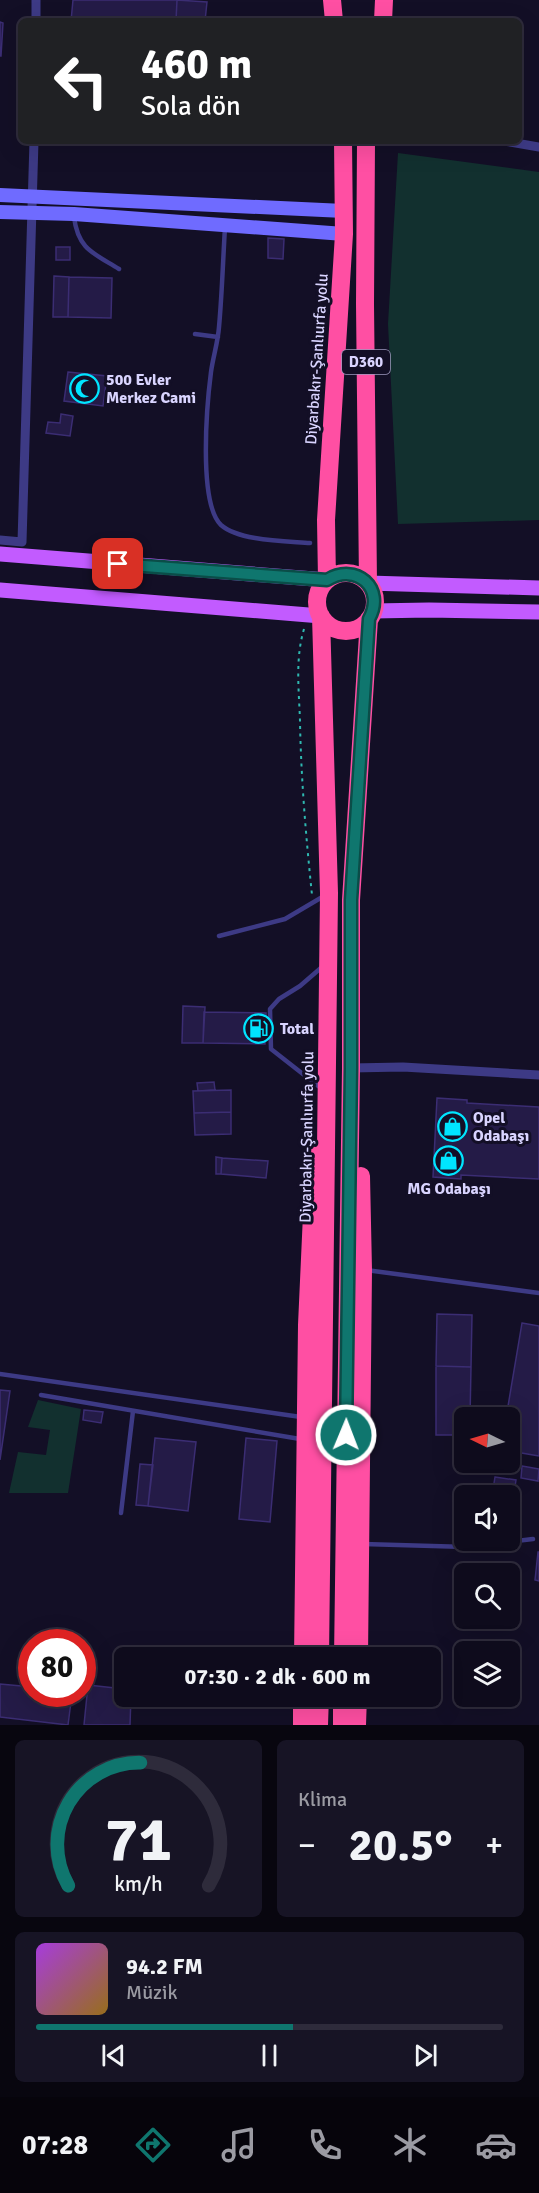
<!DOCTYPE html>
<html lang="tr">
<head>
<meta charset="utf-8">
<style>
	:root { --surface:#0e0b1c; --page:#171425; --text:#f1f3f6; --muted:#9b9ba3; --line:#2e2b3b; --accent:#0f766e }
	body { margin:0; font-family:Signika,sans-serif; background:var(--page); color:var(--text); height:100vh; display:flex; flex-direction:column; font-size:22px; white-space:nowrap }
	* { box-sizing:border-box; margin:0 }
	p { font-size:20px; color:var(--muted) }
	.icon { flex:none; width:33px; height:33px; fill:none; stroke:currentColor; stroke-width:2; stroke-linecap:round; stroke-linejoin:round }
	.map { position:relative; height:1725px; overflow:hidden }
	.details { display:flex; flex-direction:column; gap:15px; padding:15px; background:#08060f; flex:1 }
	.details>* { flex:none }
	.guide { position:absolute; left:18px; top:18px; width:504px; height:126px; border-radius:9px; box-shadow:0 6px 24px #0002,0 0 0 2px var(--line); background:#202124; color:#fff; overflow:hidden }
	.needle { width:39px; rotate:275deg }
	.controls { position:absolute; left:454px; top:1407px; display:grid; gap:12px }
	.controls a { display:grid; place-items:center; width:66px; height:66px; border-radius:9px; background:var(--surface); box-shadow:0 6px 24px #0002,0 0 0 2px var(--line); font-size:30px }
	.speed { position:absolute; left:18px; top:1629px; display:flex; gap:12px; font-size:30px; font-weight:700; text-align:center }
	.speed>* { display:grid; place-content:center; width:78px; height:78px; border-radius:50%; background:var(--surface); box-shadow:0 6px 24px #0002,0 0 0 2px var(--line); line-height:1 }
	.speed .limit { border:9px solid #d22; background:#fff; color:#111 }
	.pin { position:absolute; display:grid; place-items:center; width:51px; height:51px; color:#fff; margin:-26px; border-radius:12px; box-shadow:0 3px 9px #0006 }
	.me { position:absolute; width:66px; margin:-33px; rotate:1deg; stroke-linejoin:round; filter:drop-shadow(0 0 4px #0008) }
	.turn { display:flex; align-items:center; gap:21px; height:126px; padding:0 24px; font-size:27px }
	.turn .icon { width:78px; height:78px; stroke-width:2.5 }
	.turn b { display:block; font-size:42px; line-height:51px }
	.big { font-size:45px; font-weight:700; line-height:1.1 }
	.details .card { flex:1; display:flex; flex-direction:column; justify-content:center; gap:9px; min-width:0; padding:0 21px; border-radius:9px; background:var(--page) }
	.details .dial { align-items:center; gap:0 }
	.dial svg { height:156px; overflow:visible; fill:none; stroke:var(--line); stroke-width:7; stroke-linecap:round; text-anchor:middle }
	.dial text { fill:var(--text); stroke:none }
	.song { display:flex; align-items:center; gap:18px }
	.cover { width:72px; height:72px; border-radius:9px; background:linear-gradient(135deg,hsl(280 70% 55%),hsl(40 70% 35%)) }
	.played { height:6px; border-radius:3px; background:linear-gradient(90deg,var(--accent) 55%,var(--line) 55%) }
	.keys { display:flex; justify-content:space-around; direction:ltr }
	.heat { display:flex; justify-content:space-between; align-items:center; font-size:33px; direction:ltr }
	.details .tiles { flex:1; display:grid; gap:15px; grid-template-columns:1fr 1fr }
	.card:last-child { grid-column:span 2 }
	.trip { position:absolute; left:114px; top:1647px; width:327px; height:60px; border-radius:9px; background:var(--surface); box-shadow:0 6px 24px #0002,0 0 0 2px var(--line); font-weight:700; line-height:60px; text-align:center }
	.menu { display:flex; height:96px; justify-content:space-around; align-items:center; background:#06040b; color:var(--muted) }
	.menu .icon { width:42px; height:42px }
	.menu .current { color:var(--accent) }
	.menu b { font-size:27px; color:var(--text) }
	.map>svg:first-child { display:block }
	.green { fill:#12302f }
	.building { fill:#241b47; stroke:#3b2d73; stroke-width:1.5 }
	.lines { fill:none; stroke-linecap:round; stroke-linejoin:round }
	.path { stroke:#2fb8b0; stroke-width:2; stroke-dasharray:3 4.5; stroke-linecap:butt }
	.lane { stroke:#3d3a85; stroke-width:4.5 }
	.street { stroke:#3d3a85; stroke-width:9 }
	.secondary { stroke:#6f6bff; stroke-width:14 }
	.primary { stroke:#c25bff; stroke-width:15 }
	.highway { stroke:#ff4fa3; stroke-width:18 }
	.route-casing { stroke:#0a4d48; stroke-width:15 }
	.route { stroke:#0f766e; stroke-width:10 }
	.labels { text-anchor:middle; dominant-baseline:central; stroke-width:6; stroke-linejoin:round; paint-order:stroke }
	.shield { fill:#130f26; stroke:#9e99be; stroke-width:1.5 }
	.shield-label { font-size:15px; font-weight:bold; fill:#d9d4ff }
	.street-label { font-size:16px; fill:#d9d4ff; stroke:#130f26 }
	.poi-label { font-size:16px; font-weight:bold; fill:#d9d4ff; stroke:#130f26; text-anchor:start }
</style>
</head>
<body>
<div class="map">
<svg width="539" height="1725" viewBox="0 0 539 1725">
	<rect width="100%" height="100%" fill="#130f26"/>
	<!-- green -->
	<path class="green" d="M398,153L539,172V520L398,524L388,324Z
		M38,1400L81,1409L68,1493H9L18,1452L46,1455L50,1430L28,1427Z"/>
	<!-- building -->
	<path class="building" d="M73,0H177L176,21H71Z
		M177,0L207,2L205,21H176Z
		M0,22L3,23L1,56H0Z
		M268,238L284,239L283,259L268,258Z
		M56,247H70V260H56Z
		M54,276L69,277L68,317H53Z
		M69,277L112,278L111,318L68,317Z
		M68,372L107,376L103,406L64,401Z
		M61,414L73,416L70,436L46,433L48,422L60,423Z
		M183,1006L205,1007L203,1043H182Z
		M204,1012L266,1013L265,1044L203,1043Z
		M214,1082L215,1090L198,1091L197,1083Z
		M231,1090V1112L194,1113L193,1091Z
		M437,1098L467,1100V1103L539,1107V1179L461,1175V1179L433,1177Z
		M231,1112V1134L195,1135L194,1113Z
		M216,1157L222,1158L221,1174H216Z
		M222,1158L268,1161L266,1178L221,1174Z
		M437,1314L472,1315L471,1367L436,1366Z
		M522,1323L539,1326V1456L510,1451V1418H506Z
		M436,1366L471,1367L470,1418H465V1435H436Z
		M0,1390L10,1391L0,1460Z
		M84,1410L103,1412L101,1423L83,1420Z
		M155,1438L196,1442L188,1511L148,1506Z
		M246,1438L277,1441L270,1522L239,1519Z
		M140,1464L153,1465L148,1506L136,1505Z
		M522,1466L539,1469L538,1481L521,1478Z
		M495,1477L516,1480L514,1493L518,1494L516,1510L511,1509L510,1515V1496H492Z
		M538,1552H539V1581L535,1580Z
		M465,1563L481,1565L480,1573L464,1571Z
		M0,1684L32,1687V1694H72L68,1725L0,1717Z
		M82,1684L88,1685L87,1696L74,1694H82Z
		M88,1685L124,1689V1696H131L130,1725H84Z"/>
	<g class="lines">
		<!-- path -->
		<path class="path" d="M304,629C295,659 299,690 300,721C301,779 306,837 312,895"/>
		<!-- lane -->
		<path class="lane" d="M74,217C78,249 93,253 119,269
			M225,227C223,260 222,294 219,327C218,342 213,357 211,372C207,403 198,503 221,525C239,541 285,541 310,543
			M195,334L218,337
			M219,936L285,919L324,896
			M322,967L300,986L279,999L270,1009L271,1049L322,1089
			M366,1270L539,1293
			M0,1374L301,1417
			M41,1395L300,1439
			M121,1513L133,1411
			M363,1544L467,1547L533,1539"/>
		<!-- street -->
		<path class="street" d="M36,21V0
			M504,141L539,147
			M0,540L22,542L34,141
			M351,1068L403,1067L539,1075"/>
		<!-- secondary -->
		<path class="secondary" d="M0,195L344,211
			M0,212L74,214L344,234"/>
		<!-- primary -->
		<path class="primary" d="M0,554L327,580
			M368,583L539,588
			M0,590L321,616
			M373,611L429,610L539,612"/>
		<!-- highway -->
		<path class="highway" d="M332,0L334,21
			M383,21L384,0
			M366,141L365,304L368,583
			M317 602a29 29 0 1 1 58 0a29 29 0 1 1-58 0Z
			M327,580L326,520L344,234L343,141
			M303,1658L307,1325L315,1148
			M320,1658L329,893L321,616
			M343,1658L351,1068V900L369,619
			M359,1658L363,1270L361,1176
			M302,1725V1696
			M319,1725L320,1696
			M342,1725V1696
			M357,1725L358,1696"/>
	</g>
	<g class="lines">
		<defs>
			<path id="route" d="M118,564L327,580C356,562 386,588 369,619L351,900V1068L346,1435"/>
		</defs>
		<!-- route casing -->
		<use href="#route" class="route-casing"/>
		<!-- route -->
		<use href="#route" class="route"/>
	</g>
	<!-- icons -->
	<defs>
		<symbol id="mosque-ring" viewBox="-11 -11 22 22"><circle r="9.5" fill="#130f26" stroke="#00e5ff" stroke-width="1.5"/><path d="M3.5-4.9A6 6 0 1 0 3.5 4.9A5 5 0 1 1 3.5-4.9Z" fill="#00e5ff"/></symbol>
		<symbol id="fuel-ring" viewBox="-11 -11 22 22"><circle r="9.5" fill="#130f26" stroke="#00e5ff" stroke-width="1.5"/><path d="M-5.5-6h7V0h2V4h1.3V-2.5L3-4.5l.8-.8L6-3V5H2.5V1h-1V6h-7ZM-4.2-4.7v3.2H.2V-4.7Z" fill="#00e5ff"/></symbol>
		<symbol id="shop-ring" viewBox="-11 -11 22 22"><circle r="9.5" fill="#130f26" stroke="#00e5ff" stroke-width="1.5"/><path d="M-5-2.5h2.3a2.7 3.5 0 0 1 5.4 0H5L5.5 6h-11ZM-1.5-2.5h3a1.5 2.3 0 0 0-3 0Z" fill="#00e5ff"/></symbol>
	</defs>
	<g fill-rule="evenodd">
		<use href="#mosque-ring" x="68" y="372" width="33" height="33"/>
		<use href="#fuel-ring" x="242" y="1012" width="33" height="33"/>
		<use href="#shop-ring" x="436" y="1110" width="33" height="33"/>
		<use href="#shop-ring" x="432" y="1144" width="33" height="33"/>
	</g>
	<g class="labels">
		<!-- shield labels -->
		<rect class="shield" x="342" y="350" width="48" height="24" rx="4.5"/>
		<g class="shield-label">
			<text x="366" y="362">D360</text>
		</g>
		<!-- street labels -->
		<g class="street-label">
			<text transform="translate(317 359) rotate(-86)">Diyarbakır-Şanlıurfa yolu</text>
			<text transform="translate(307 1137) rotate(-89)">Diyarbakır-Şanlıurfa yolu</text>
		</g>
		<!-- poi labels -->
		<g class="poi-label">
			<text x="106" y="380">500 Evler<tspan x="106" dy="18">Merkez Cami</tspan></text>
			<text x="280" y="1029">Total</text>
			<text x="473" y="1118">Opel<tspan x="473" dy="18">Odabaşı</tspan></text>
			<text x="449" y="1189" text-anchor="middle">MG Odabaşı</text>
		</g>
	</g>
</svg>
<div class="controls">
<a><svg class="needle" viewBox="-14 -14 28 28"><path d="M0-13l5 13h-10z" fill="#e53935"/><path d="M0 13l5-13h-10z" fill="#9b9ba3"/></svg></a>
<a><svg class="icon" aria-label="sound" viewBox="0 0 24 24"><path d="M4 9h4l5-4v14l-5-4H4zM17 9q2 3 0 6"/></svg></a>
<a><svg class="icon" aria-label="search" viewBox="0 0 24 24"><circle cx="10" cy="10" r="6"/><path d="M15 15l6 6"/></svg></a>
<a><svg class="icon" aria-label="layers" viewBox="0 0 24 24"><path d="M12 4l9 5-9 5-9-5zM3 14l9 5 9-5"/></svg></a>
</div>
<div class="speed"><div class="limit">80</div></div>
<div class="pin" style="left:118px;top:564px;background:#d93025"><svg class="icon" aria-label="arrive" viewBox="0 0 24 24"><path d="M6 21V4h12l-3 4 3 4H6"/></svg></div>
<svg class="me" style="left:346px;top:1435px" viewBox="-20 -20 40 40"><circle r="17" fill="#0f766e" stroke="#fff" stroke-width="3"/><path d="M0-11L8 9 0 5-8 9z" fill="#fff"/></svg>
<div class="trip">07:30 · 2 dk · 600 m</div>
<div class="guide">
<div class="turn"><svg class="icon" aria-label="left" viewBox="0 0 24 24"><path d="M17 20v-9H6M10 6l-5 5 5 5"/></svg><div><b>460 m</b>Sola dön</div></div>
</div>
</div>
<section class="details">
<div class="tiles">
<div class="card dial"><svg viewBox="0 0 100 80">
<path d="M14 69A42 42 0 1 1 86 69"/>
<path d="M14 69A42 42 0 0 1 51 6" stroke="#0f766e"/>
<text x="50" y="56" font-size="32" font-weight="700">71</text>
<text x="50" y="72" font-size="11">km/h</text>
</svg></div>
<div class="card"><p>Klima</p>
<div class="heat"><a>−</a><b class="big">20.5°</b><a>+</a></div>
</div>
<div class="card">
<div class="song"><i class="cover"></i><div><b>94.2 FM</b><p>Müzik</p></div></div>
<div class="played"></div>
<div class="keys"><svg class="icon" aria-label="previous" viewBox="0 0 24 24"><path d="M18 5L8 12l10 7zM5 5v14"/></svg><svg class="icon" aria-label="pause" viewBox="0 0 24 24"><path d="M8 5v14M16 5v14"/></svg><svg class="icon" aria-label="next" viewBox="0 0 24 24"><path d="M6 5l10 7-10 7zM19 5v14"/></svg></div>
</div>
</div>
</section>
<nav class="menu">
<b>07:28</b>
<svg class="icon current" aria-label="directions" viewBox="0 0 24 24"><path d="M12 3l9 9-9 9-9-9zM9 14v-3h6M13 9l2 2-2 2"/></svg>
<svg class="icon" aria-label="music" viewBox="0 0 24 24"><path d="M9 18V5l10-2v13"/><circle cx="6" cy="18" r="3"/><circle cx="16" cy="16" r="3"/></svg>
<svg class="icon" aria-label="phone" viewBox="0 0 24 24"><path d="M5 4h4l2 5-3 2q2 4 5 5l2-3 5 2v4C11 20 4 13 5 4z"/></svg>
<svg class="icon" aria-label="climate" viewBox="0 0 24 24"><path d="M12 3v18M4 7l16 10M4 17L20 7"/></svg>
<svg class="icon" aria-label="car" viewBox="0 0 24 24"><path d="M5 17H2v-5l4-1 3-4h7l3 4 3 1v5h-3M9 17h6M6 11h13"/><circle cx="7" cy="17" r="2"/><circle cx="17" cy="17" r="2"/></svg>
</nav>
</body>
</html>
